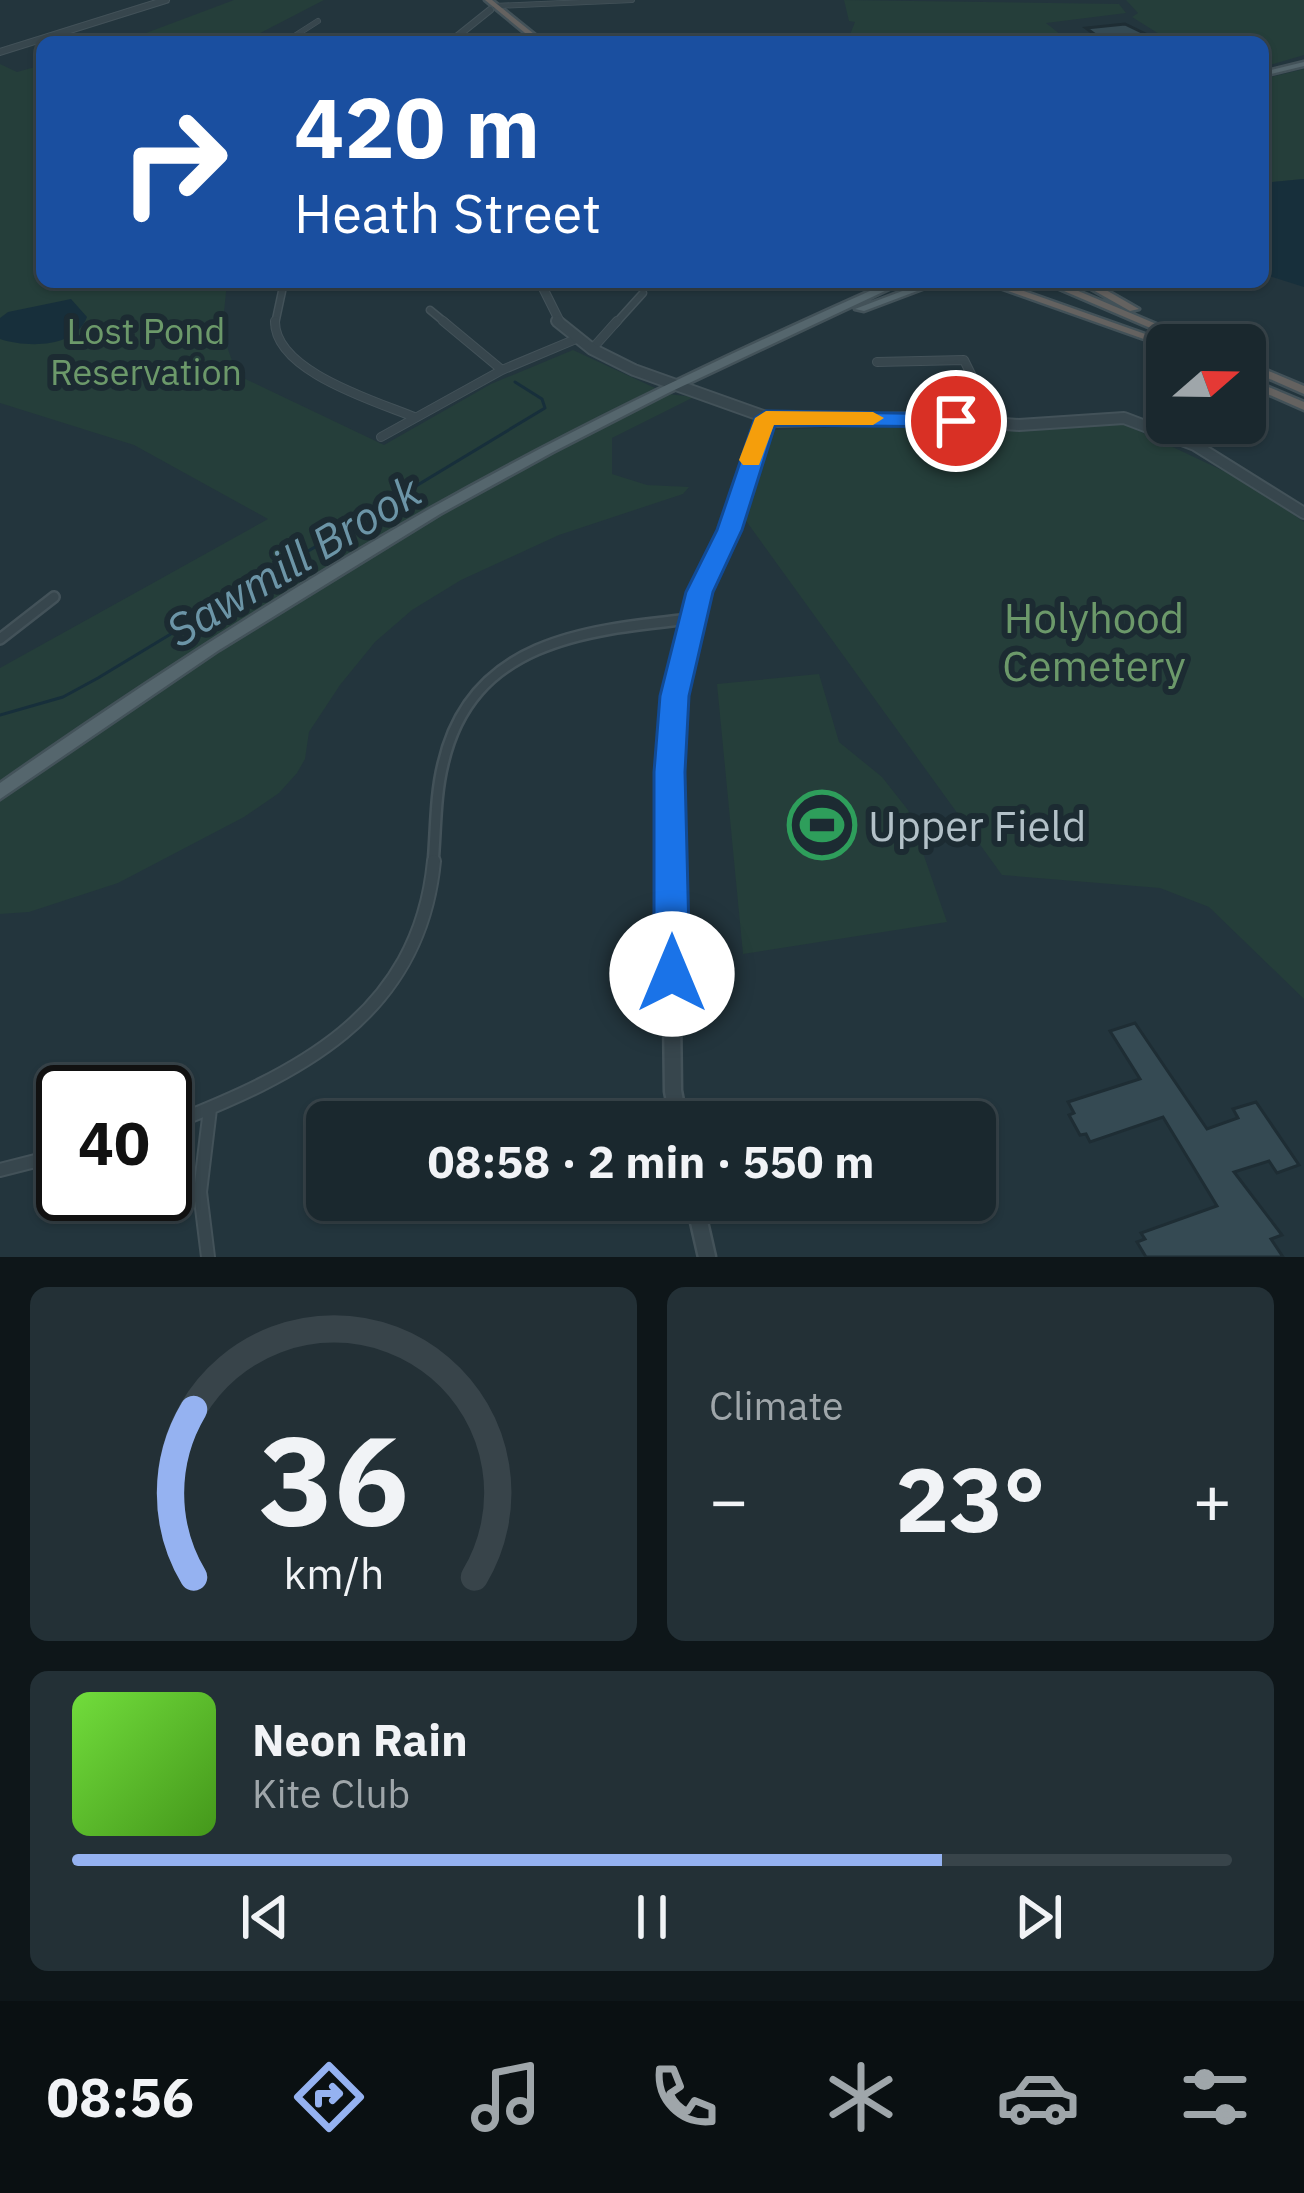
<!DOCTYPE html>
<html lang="en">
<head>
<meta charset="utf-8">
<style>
	:root { --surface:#1a282e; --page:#233036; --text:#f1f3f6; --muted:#9fa6aa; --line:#38444a; --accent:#95b2f1 }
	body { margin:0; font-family:"IBM Plex Sans",sans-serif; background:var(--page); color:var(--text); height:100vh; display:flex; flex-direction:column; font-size:45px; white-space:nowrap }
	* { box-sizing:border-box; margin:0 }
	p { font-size:39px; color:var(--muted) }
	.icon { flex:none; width:66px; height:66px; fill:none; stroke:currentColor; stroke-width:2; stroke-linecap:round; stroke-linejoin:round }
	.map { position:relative; height:1257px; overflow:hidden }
	.panel { display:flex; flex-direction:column; gap:30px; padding:30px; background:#0e1619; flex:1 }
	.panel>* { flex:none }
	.banner { position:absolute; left:36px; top:36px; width:1233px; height:252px; border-radius:18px; box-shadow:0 3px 9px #0004,0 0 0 3px var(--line); background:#1a4fa0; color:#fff; overflow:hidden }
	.needle { width:78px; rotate:70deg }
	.fabs { position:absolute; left:1146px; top:324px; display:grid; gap:24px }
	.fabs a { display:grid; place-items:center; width:120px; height:120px; border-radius:18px; background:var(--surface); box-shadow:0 3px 9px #0004,0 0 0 3px var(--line); font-size:60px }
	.speed { position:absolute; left:36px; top:1065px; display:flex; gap:24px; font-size:60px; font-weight:700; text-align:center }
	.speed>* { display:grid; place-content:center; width:156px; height:156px; border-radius:50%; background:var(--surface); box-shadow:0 3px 9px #0004,0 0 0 3px var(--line); line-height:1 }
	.speed .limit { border:6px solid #111; border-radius:18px; background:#fff; color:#111 }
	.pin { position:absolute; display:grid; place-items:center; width:102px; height:102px; color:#fff; margin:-51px; border:6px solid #fff; border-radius:50%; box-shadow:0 3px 12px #0007 }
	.me { position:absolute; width:132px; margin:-66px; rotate:0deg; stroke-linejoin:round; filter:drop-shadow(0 0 9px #0008) }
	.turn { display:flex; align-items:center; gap:42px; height:252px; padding:0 60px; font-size:54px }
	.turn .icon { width:156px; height:156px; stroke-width:2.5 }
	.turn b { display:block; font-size:84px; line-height:102px }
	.big { font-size:90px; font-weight:700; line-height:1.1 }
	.panel .widget { flex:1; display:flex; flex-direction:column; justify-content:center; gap:18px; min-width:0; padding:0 42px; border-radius:18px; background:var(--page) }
	.panel .dial { align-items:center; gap:0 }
	.dial svg { height:312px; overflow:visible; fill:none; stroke:var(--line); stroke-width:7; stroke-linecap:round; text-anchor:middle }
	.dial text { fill:var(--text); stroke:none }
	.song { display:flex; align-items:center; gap:36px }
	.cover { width:144px; height:144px; border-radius:18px; background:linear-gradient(135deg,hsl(100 70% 55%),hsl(100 70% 35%)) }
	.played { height:12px; border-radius:6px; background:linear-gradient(90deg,var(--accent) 75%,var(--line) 75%) }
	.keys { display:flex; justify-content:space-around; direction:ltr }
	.heat { display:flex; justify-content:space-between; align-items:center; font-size:66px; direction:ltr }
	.panel .tiles { flex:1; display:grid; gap:30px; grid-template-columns:1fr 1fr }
	.widget:last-child { grid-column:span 2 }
	.trip { position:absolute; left:306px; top:1101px; width:690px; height:120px; border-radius:18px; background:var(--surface); box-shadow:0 3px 9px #0004,0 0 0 3px var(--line); font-weight:700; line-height:120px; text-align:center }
	.tabs { display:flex; height:192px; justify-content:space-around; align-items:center; background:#0a1012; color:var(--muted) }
	.tabs .icon { width:84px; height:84px }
	.tabs .current { color:var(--accent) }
	.tabs b { font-size:54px; color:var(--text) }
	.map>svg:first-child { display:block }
	.green { fill:#253e3a }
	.water { fill:#172f3b }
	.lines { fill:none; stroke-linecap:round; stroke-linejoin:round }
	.stream { stroke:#172f3b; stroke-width:3 }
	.building { fill:#354a53; stroke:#1e2d34; stroke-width:3 }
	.minor-far4-casing { stroke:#435259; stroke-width:6 }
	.minor-far3-casing { stroke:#435259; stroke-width:9 }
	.minor-far2-casing { stroke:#435259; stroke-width:10 }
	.minor-far1-casing { stroke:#435259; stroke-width:14 }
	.minor-casing { stroke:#435259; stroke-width:16 }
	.tertiary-far4-casing { stroke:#435259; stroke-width:8 }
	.tertiary-far3-casing { stroke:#435259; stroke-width:10 }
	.tertiary-far2-casing { stroke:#435259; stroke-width:14 }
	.tertiary-far1-casing { stroke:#435259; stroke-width:18 }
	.tertiary-casing { stroke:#435259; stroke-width:21 }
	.primary-casing { stroke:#435259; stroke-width:5 }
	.trunk-casing { stroke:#425158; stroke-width:5 }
	.minor-far4 { stroke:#37464d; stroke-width:4.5 }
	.minor-far3 { stroke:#37464d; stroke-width:6 }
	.minor-far2 { stroke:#37464d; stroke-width:8 }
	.minor-far1 { stroke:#37464d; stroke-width:9 }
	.minor { stroke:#37464d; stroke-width:12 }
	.tertiary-far4 { stroke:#37464d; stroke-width:6 }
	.tertiary-far3 { stroke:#37464d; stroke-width:8 }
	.tertiary-far2 { stroke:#37464d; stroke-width:10 }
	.tertiary-far1 { stroke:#37464d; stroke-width:14 }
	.tertiary { stroke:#37464d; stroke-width:16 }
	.primary { fill:#55666d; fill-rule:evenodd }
	.trunk { fill:#646260; fill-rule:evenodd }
	.route { fill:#1a73e8; stroke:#114b97; stroke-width:3 }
	.slow { fill:#f59e0b }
	.labels { text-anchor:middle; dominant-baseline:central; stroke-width:12; stroke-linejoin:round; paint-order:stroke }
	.far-park-label { font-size:36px; fill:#6c996a; stroke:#1c2b32 }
	.park-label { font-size:42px; fill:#6c996a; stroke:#1c2b32 }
	.poi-label { font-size:42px; fill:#b3c1c8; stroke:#1c2b32; text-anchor:start }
	.water-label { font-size:45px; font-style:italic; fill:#6c95a7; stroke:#1c2b32 }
</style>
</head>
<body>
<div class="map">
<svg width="1304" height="1257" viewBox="0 0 1304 1257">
	<rect width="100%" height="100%" fill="#23353d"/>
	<!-- green -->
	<path class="green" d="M234,0H324L243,42H122Z
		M844,0L1119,4L1126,13L1046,23L1070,42H965L957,35L906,42H847L855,22L849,21Z
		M1126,0H1304V55L1263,67V42H1172L1132,17L1138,13Z
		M0,64L17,72L42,65V282H227L222,332L237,375L384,445L491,384L573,350L668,394L694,397L612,438V474L647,485L689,487L683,494L559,535L461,580L412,610L375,642L340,685L309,732L305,759L297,773L279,793L244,817L118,883L29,912L0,914V668L268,519L134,445L0,403Z
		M1304,69V179L1263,183V79Z
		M933,423L1001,431L1122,423L1249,483L1304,522V999L1209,907L1160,888L1002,875L744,518L774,430Z
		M819,674L839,742L882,777L908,810L947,922L743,954L717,684Z"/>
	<!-- water -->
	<path class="water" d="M1304,179V287L1263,274V183Z
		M71,299L87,317C75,348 28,348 0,339V318L8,312Z"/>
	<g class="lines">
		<!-- stream -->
		<path class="stream" d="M0,715L63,697L98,678L545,408L542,399L515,382"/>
	</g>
	<!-- building -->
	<path class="building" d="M1125,24L1156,39L1105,42L1086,28Z
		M1135,1023L1207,1129L1238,1118L1233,1109L1256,1102L1299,1165L1277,1173L1269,1161L1234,1172L1282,1235L1271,1239L1283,1257H1146L1137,1242L1145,1239L1141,1233L1217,1206L1163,1117L1090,1142L1086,1134L1080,1135L1069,1115L1074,1113L1068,1102L1140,1079L1110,1031Z"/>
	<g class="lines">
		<defs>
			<path id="minor-far4" d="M495,6L632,0
				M318,21L293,37L350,42"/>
			<path id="minor-far3" d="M430,310L447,324
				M275,324L284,282
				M615,324L643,293"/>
			<path id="minor-far2" d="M275,321C274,371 375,401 414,417
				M443,321L502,370
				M592,349L617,321
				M877,362L964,360L996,425
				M381,437L502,370L576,339"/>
			<path id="minor-far1" d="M0,639L54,597
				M433,864C436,831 435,796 443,764C471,641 585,630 691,619"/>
			<path id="minor" d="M165,1126C296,1075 419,1017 434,861
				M0,1170L63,1154
				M208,1257L200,1192L210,1109"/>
			<path id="tertiary-far4" d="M450,42L490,10
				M0,52L166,0"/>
			<path id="tertiary-far3" d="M540,282L561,324"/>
			<path id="tertiary-far2" d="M557,321L592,349L634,370L777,421L922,418L1019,425L1124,418L1195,445L1304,513
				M716,560L766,418"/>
			<path id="tertiary-far1" d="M670,864C669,759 670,653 717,557"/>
			<path id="tertiary" d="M670,861L673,1091L679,1122
				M694,1200L707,1257"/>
			<path id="primary" d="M1304,62V66L1263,76V72Z
				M890,282H904L668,393L553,452L440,514L219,650L0,799V783C140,685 283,592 431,508C580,424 734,351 890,282Z
				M926,282H941L864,311L855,309Z"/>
			<path id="trunk" d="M485,0H492L544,42H536Z
				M983,282H998L1165,341L1163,343H1155Z
				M1043,282H1057L1206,345H1190Z
				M1079,282H1092L1139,309L1130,311Z
				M1245,361L1304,386V394L1245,368Z
				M1245,377L1304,402V410L1245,384Z"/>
		</defs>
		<!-- minor-far4 casing -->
		<use href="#minor-far4" class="minor-far4-casing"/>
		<!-- minor-far3 casing -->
		<use href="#minor-far3" class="minor-far3-casing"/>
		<!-- minor-far2 casing -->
		<use href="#minor-far2" class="minor-far2-casing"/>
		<!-- minor-far1 casing -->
		<use href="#minor-far1" class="minor-far1-casing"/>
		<!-- minor casing -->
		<use href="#minor" class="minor-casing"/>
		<!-- tertiary-far4 casing -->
		<use href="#tertiary-far4" class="tertiary-far4-casing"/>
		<!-- tertiary-far3 casing -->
		<use href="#tertiary-far3" class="tertiary-far3-casing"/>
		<!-- tertiary-far2 casing -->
		<use href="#tertiary-far2" class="tertiary-far2-casing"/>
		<!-- tertiary-far1 casing -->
		<use href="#tertiary-far1" class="tertiary-far1-casing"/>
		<!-- tertiary casing -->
		<use href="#tertiary" class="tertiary-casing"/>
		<!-- primary casing -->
		<use href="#primary" class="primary-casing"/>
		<!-- trunk casing -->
		<use href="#trunk" class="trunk-casing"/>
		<!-- minor-far4 -->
		<use href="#minor-far4" class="minor-far4"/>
		<!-- minor-far3 -->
		<use href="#minor-far3" class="minor-far3"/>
		<!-- minor-far2 -->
		<use href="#minor-far2" class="minor-far2"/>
		<!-- minor-far1 -->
		<use href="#minor-far1" class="minor-far1"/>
		<!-- minor -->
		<use href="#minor" class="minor"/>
		<!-- tertiary-far4 -->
		<use href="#tertiary-far4" class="tertiary-far4"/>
		<!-- tertiary-far3 -->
		<use href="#tertiary-far3" class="tertiary-far3"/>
		<!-- tertiary-far2 -->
		<use href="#tertiary-far2" class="tertiary-far2"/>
		<!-- tertiary-far1 -->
		<use href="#tertiary-far1" class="tertiary-far1"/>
		<!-- tertiary -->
		<use href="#tertiary" class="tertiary"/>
		<!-- primary -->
		<use href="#primary" class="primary"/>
		<!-- trunk -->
		<use href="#trunk" class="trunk"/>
	</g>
	<!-- route -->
	<path class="route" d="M766,411L956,414L967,421L956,427L775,425L742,530L713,592L689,696L685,772L690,974L684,986L672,991L659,986L654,974V772L660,696L686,592L717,530L755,418Z"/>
	<!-- slow -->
	<path class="slow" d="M766,411L873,412L884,418L873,425H774L759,465H743L739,460L755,418Z"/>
	<!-- icons -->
	<defs>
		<symbol id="stadium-ring" viewBox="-11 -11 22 22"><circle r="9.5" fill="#1c2b32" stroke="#2e9e5b" stroke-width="1.5"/><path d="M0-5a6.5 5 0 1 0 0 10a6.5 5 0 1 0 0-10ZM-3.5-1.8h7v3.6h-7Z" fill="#2e9e5b"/></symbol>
	</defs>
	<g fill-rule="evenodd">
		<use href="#stadium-ring" x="784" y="787" width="76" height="76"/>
	</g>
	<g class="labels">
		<!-- far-park labels -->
		<g class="far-park-label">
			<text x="146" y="330">Lost Pond<tspan x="146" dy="41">Reservation</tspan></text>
		</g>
		<!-- park labels -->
		<g class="park-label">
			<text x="1094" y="617">Holyhood<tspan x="1094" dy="48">Cemetery</tspan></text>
		</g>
		<!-- poi labels -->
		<g class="poi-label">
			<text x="868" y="825">Upper Field</text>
		</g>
		<!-- water labels -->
		<g class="water-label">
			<text transform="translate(293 560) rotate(-31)">Sawmill Brook</text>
		</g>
	</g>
</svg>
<div class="fabs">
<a><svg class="needle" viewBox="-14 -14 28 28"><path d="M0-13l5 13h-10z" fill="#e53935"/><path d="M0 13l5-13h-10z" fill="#9fa6aa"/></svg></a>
</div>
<div class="speed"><div class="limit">40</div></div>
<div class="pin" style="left:956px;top:421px;background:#d93025"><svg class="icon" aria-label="arrive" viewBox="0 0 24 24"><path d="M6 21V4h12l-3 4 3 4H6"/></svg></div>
<svg class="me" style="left:672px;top:974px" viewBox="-20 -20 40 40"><circle r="19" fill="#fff"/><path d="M0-13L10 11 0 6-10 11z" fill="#1a73e8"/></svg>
<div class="trip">08:58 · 2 min · 550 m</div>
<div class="banner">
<div class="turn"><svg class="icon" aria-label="right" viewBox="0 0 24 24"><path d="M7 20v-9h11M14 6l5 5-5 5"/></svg><div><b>420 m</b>Heath Street</div></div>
</div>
</div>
<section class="panel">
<div class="tiles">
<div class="widget dial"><svg viewBox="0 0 100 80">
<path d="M14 69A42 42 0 1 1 86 69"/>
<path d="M14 69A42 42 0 0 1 14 26" stroke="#95b2f1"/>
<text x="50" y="56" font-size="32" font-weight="700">36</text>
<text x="50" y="72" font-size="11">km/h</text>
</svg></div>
<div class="widget"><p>Climate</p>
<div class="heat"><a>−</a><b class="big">23°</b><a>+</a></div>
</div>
<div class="widget">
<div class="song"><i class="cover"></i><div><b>Neon Rain</b><p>Kite Club</p></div></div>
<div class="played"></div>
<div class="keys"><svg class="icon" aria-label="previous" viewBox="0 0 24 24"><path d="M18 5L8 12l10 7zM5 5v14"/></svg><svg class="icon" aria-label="pause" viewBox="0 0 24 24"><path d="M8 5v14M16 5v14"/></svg><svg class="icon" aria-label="next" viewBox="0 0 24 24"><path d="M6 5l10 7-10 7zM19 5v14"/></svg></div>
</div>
</div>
</section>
<nav class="tabs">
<b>08:56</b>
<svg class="icon current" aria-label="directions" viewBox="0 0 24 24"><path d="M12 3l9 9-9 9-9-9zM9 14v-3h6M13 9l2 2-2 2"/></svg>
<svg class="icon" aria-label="music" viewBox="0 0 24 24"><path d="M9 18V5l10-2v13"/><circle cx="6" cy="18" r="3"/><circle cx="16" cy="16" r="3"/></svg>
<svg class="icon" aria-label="phone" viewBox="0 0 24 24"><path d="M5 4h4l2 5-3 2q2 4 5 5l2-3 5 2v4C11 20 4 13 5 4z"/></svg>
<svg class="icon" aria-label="climate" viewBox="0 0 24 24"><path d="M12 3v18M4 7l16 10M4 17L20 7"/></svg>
<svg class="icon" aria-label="car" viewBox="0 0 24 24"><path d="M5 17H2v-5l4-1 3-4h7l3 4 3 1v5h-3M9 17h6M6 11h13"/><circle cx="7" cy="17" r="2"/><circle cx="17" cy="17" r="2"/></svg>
<svg class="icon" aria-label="filters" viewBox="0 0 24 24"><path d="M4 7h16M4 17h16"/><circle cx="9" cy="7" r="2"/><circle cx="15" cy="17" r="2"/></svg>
</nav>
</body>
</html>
